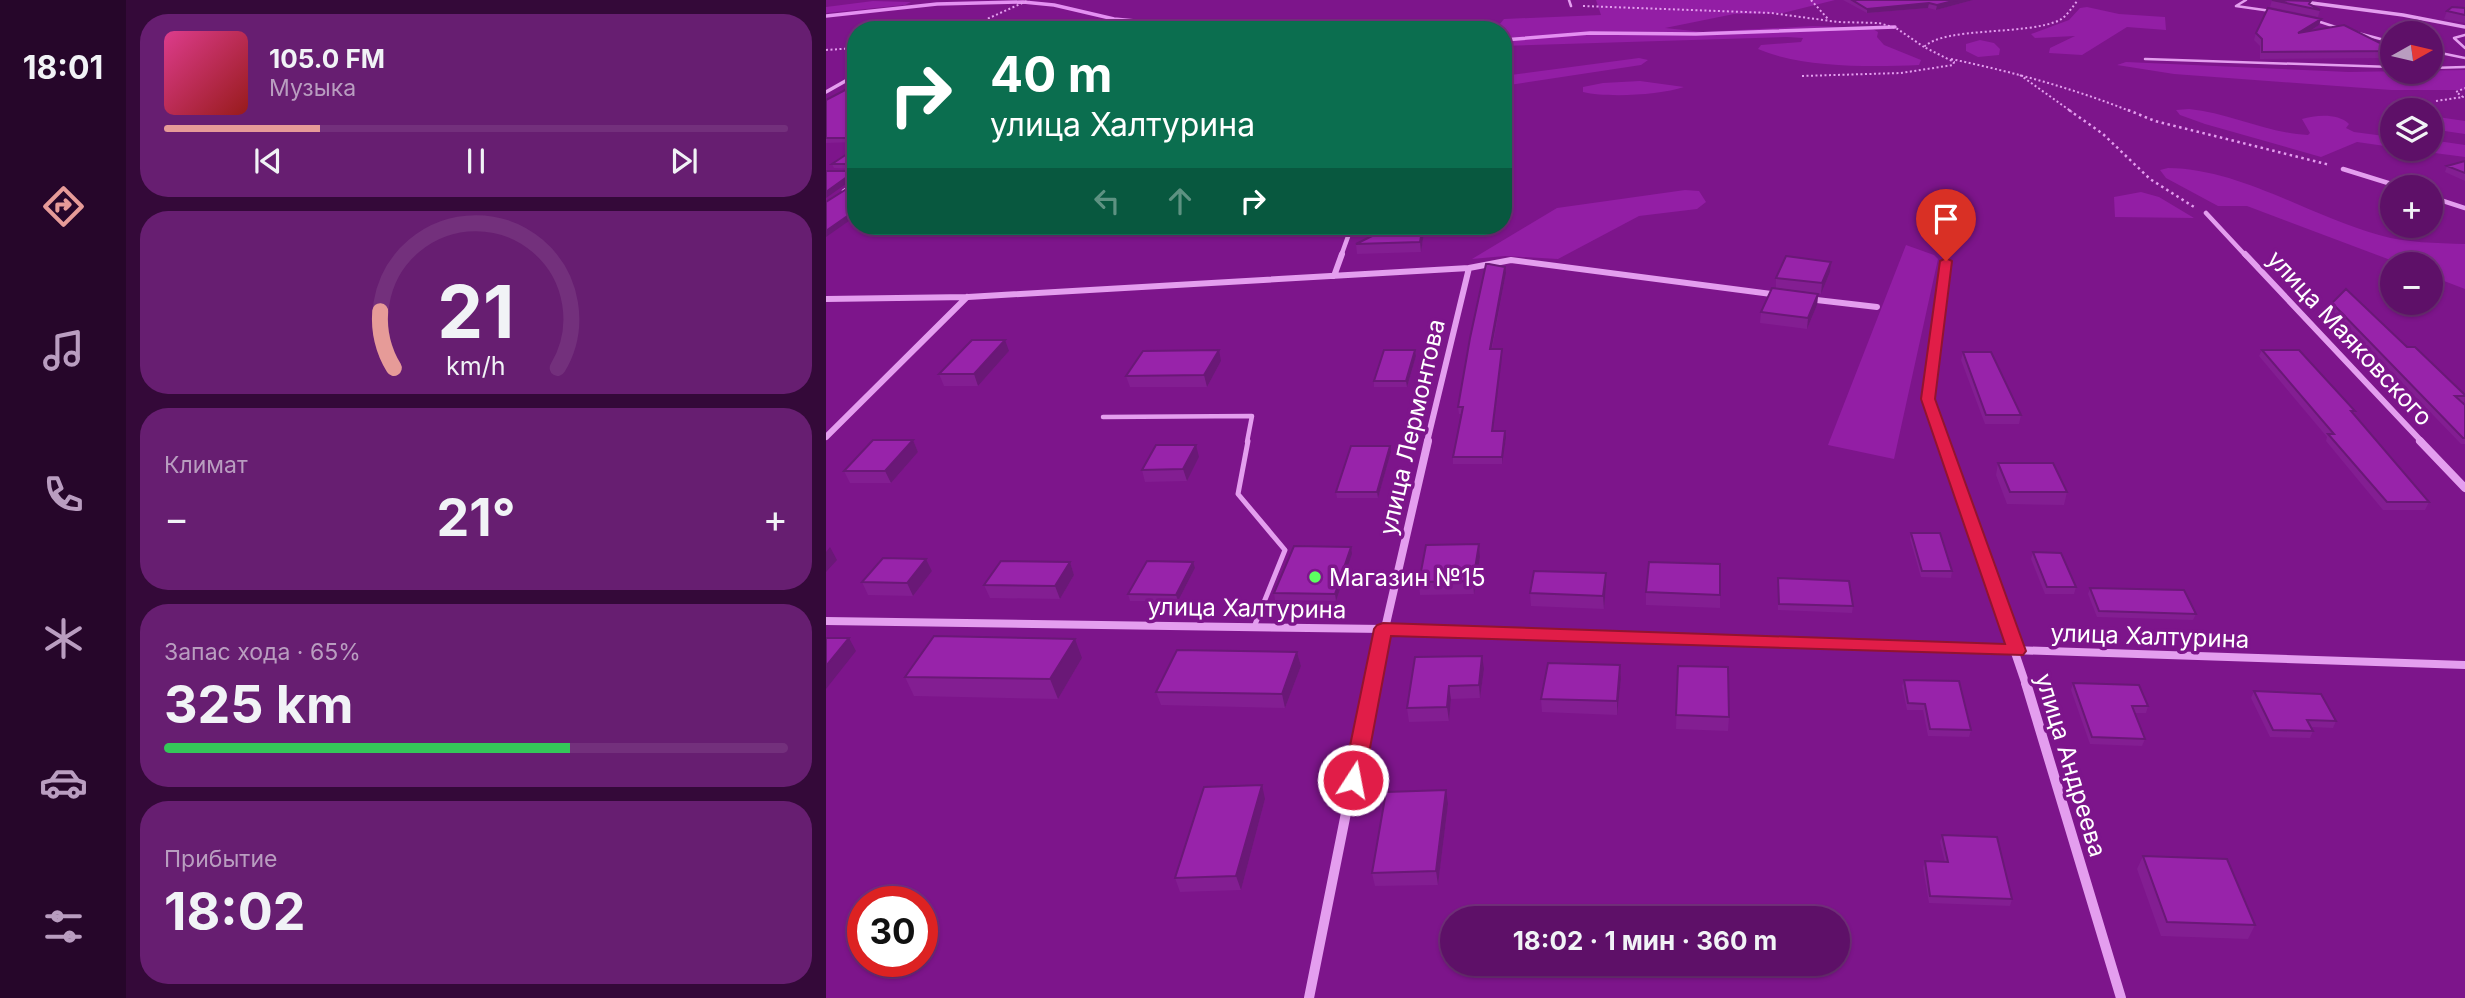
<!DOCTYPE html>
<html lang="ru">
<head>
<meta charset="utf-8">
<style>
	:root { --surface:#5e1068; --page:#671e71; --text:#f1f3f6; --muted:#b99dc0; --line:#73307c; --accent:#e69b98 }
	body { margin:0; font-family:Inter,sans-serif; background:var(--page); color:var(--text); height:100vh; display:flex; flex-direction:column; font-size:26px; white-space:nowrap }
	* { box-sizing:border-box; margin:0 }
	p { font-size:23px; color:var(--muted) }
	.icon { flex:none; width:38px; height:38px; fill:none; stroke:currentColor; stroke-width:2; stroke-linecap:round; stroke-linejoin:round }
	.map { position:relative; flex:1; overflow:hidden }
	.panel { display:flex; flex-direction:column; gap:14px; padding:14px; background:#340939; width:700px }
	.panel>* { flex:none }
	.top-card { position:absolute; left:21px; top:21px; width:665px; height:214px; border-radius:28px; box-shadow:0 2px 5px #0004,0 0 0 2px var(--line); background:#0b6e4f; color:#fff; overflow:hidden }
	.needle { width:46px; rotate:82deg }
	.buttons { position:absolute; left:1554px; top:21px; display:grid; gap:14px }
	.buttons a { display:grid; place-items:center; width:63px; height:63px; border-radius:50%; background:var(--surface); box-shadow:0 2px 5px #0004,0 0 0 2px var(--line); font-size:35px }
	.speed { position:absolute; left:21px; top:886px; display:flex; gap:14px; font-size:35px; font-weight:700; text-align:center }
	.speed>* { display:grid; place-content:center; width:91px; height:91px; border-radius:50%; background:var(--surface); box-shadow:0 2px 5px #0004,0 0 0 2px var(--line); line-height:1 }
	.speed .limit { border:10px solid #d22; background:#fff; color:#111 }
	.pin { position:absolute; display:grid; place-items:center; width:60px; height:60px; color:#fff; margin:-72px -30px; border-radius:50% 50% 50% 0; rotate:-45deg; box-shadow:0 0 7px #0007 }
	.pin .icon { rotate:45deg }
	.me { position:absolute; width:77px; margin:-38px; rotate:11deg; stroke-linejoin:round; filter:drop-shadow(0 0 5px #0008) }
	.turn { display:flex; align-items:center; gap:24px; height:147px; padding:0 28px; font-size:32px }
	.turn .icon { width:91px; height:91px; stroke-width:2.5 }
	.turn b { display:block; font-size:49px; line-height:60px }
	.lanes { display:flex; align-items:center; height:66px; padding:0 28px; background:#0003; justify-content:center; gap:35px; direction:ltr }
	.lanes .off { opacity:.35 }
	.big { font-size:52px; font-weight:700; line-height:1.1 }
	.panel .card { flex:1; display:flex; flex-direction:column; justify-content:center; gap:10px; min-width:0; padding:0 24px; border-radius:28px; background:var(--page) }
	.panel .dial { align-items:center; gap:0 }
	.dial svg { height:182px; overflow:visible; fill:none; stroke:var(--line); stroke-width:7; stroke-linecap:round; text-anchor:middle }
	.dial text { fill:var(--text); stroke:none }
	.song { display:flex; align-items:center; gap:21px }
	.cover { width:84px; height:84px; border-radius:10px; background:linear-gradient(135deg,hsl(330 70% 55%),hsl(0 70% 35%)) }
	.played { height:7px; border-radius:4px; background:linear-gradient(90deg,var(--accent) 25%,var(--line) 25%) }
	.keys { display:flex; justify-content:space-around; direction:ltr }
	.heat { display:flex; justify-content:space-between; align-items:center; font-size:38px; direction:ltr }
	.charge { height:10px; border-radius:5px; background:linear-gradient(90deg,#34c759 65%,var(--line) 0) }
	.trip { position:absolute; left:614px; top:906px; width:410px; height:70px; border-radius:35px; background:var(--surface); box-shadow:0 2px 5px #0004,0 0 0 2px var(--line); font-weight:700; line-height:70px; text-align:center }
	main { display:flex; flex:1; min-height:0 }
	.menu { display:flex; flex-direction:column; width:126px; justify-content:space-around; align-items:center; background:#26062a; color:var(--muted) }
	.menu .icon { width:49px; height:49px }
	.menu .current { color:var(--accent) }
	.menu b { font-size:32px; color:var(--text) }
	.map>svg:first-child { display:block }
	.green { fill:#931ea5 }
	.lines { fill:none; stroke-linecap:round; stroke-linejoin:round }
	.stream { stroke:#e490f2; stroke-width:3.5 }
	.path-far1 { stroke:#e49eef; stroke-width:2; stroke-dasharray:2 2.5; stroke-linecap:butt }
	.path { stroke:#e49eef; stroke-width:2.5; stroke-dasharray:2.5 3.5; stroke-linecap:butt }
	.service-far2 { stroke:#e49eef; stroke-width:2.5 }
	.service-far1 { stroke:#e49eef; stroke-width:4.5 }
	.service { stroke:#e49eef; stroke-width:5 }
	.minor-far4 { stroke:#e49eef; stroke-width:3.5 }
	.minor-far3 { stroke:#e49eef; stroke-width:4.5 }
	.minor-far2 { stroke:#e49eef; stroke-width:6 }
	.minor-far1 { stroke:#e49eef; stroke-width:8 }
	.minor { stroke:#e49eef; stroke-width:10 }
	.wall { fill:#831e92 }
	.shaded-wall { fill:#6a1877 }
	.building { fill:#9823aa; stroke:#6a1877; stroke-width:2 }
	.route { fill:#e11d48; stroke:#92132f; stroke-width:2 }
	.poi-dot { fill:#5cff61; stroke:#7d158b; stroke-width:2.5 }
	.labels { text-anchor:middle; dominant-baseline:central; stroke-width:7; stroke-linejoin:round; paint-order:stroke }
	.street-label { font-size:24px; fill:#fff; stroke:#7d158b }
	.poi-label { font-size:24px; fill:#fff; stroke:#7d158b; text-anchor:start }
</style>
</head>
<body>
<main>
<nav class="menu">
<b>18:01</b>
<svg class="icon current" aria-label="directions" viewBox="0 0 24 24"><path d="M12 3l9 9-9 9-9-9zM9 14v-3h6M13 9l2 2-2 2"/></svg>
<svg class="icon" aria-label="music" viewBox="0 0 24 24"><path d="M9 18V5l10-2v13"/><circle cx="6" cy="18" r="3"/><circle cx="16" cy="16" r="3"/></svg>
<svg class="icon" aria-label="phone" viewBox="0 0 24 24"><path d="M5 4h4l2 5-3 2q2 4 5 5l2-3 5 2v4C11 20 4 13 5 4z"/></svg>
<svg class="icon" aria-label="climate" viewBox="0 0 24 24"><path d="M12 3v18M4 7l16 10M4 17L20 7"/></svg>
<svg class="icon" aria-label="car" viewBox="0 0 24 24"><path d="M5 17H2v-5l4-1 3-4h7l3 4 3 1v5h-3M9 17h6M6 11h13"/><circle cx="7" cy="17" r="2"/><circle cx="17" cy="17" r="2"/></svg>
<svg class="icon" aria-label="filters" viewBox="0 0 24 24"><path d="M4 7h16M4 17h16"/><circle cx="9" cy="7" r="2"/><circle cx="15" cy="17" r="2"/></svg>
</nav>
<section class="panel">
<div class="card">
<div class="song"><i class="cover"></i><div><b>105.0 FM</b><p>Музыка</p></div></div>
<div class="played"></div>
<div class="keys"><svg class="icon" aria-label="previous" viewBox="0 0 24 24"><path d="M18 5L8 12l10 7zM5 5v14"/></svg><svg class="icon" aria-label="pause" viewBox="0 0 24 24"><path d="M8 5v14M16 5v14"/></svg><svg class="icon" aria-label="next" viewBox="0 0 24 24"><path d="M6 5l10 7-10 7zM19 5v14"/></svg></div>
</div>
<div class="card dial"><svg viewBox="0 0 100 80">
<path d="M14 69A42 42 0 1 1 86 69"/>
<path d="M14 69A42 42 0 0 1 8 44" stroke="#e69b98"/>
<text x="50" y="56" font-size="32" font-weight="700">21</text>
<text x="50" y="72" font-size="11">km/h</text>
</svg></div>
<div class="card"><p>Климат</p>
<div class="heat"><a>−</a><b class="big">21°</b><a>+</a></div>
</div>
<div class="card"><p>Запас хода · 65%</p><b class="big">325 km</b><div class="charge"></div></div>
<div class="card"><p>Прибытие</p><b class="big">18:02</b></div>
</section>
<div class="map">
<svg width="1639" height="998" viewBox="0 0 1639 998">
	<rect width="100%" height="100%" fill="#7d158b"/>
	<!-- green -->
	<path class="green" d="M770,0H1009L957,13L908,14L839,28L877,32L987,26L1045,28L1052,32L1051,37L1058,45L1095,60L1093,65C1045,67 976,68 932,49L935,45L975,42L977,38L961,37L677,46V30H669L678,19L775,15Z
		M47,1L85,2L79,5L0,13V7Z
		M1261,7L1293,14L1339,17L1340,30L1301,27L1256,55L1223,53L1224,48L1249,36L1209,38L1205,34L1243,20L1254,8Z
		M1154,40L1168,43L1174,49L1173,55L1152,57L1140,51V44Z
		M813,58L822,60L815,65L677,86V76Z
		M1300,62L1523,72L1639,70V90H1565L1348,74L1291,65Z
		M814,81L858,87C834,95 782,98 757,92V87L777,83Z
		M1363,109C1404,113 1441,133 1482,135L1484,133L1476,119C1490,115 1512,113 1523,124L1520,128L1528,132L1566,137V147L1531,142L1495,157L1379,124L1354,115L1350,110Z
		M1605,116L1639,121V134L1605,129Z
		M1605,140L1639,145V157L1578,149H1605Z
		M1342,168C1416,169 1483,216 1553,235C1581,243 1610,243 1639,244V289L1605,276V264H1575L1421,206H1392L1340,178L1334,170Z
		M859,190L873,191L880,202L871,209L813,216L732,259L679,256L646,259L731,208Z
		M1315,192L1333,197L1368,218L1289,217L1288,197Z
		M1080,245L1108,255L1112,259L1068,459L1002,445Z"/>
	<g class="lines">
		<!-- stream -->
		<path class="stream" d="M0,16L111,4L197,2L228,5L288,19L407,30
			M677,40L764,33L870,34L1069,27"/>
		<!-- path-far1 -->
		<path class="path-far1" d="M985,0L1002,19
			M757,6L945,13L1012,22L1053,23L1070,28L1098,47
			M155,30L161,19L203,0
			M0,50L30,48
			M1125,59C1187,72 1247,88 1306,112
			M1194,75L1246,112
			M976,76L1075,73L1127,65L1128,62L1098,47C1119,26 1200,36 1234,20C1241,16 1247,6 1252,0
			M1610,101L1637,97L1630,92L1639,88"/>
		<!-- path -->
		<path class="path" d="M1243,110L1277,134L1324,179L1368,207
			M1302,110L1329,121L1504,165"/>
		<!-- service-far2 -->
		<path class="service-far2" d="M743,0L745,6
			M1420,0L1410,6L1445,11
			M1488,20L1516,29
			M1532,33L1566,42
			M1639,35L1628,38L1639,48
			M1605,51L1639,58
			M1319,59L1566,67
			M1605,68L1639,67"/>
		<!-- service-far1 -->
		<path class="service-far1" d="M277,417L426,416L421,442"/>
		<!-- service -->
		<path class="service" d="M422,441L412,494L459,550L428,627"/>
		<!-- minor-far4 -->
		<path class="minor-far4" d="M1463,0L1577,15L1639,27
			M0,92L30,75"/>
		<!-- minor-far3 -->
		<path class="minor-far3" d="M677,156L681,154
			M1517,169L1575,187
			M18,191L30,183
			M1605,197L1639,208
			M1380,213L1420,256
			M515,256L524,231L533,226"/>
		<!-- minor-far2 -->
		<path class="minor-far2" d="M1419,254L1596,442
			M508,276L516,254
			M0,299L142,297L643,268
			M982,299L1051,307
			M0,437L141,297
			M601,442L643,268L685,260L953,295
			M1117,442L1102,399L1120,261"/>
		<!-- minor-far1 -->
		<path class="minor-far1" d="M1117,441L1200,685
			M1594,441L1639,488
			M0,621L557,629L1639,665
			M546,685L602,441"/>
		<!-- minor -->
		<path class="minor" d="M1200,683L1295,998
			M483,998L546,683"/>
	</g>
	<!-- wall -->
	<path class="wall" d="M1017,0H1147L1110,10L1102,8L1041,13Z
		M1446,0L1483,4L1494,10L1492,17L1444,7Z
		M1639,8V23L1618,19L1621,11Z
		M1495,19L1493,25L1484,31L1566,49V58L1434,59V46L1428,40L1430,33Z
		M30,89V142L0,143V100Z
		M30,148V169L8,168L6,164Z
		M1639,161V181L1619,172L1621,166Z
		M566,226H599L595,252L531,254L530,244Z
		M1005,262L1004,272L995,294L950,288V278Z
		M680,273L666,349H676V356L667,431L680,438L676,464H627V457L635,414H633L632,407Z
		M992,294L991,305L981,329L934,323L935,312Z
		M1506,303L1581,347L1639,395L1638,402H1635L1639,405V444H1635L1504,308Z
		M589,350L590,356L581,387H548V381Z
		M1436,350L1529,411L1528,414L1603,502L1599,510H1557L1500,441L1501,437L1433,356Z
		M183,351L152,386H118L113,374Z
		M1137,352L1195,415L1193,424H1159L1135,360Z
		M395,361L381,387H304L300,376Z
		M87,440L92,452L65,483H24L18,471Z
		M565,452L552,498H511L510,492Z
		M373,457L361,481L319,482L316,470Z
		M1172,463L1241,492L1238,505L1181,504L1170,475Z
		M1085,533L1126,571L1125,578L1095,577L1084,539Z
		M653,544L654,557L648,594L594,595L593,582Z
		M1207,552L1250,587L1248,594H1219L1205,559Z
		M526,554L510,601L449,600L448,593Z
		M100,559L106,571L87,596L42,595L36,582Z
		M244,562L248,575L234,599L164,598L158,585Z
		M369,568L352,601H304L302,594Z
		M780,573V586L778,609L705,606L704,593Z
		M952,578L1027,606L1026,613L952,610Z
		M1264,588L1370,614L1367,620L1271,617L1262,594Z
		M820,592L894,595V608L820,605Z
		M471,652L475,666L459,708L335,705L330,692Z
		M256,658L232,699L88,696L79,677Z
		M794,665L795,679L791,715L716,712L715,699Z
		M852,666L903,717L902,731L850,729Z
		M658,669L654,698L625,699L623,721L583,722L581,708Z
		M1078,680L1145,730L1143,737L1102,736L1097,710H1081L1076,686Z
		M1247,683L1322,706L1320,713H1309L1319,739L1316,746L1264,744L1245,690Z
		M1428,691L1510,721L1507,728L1485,727L1487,731L1484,738L1444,737L1425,698Z
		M439,799L415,890L354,892L349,878Z
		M622,804L612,885L549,886L546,873Z
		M1116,835L1186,899L1184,906L1103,903L1097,868L1099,861L1119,862L1114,842Z
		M1317,856L1429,925L1422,939L1335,936L1311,869Z"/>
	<!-- shaded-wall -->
	<path class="shaded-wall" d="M1131,0H1147L1110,10L1111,5Z
		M1103,3L1102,8L1041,13V9Z
		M1495,19L1493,25L1470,40L1472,33Z
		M25,174L27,179L0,198V192Z
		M30,210V216L0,237V231Z
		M597,226H599L595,252L594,242Z
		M1005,262L1004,272L995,294L996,283Z
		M679,267L680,273L664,356V349Z
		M992,294L991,305L981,329L982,318Z
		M179,340L183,351L152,386L148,374Z
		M676,349V356L666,439V431Z
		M393,350L395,361L381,387L378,375Z
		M589,350L590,356L581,387L580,381Z
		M679,431L680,438L676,464V457Z
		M87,440L92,452L65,483L59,471Z
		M370,445L373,457L361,481L357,469Z
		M564,446L565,452L552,498L551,492Z
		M653,544L654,557L648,594L647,581Z
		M4,547L11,560L0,572V552Z
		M525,547L526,554L510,601L509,594Z
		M100,559L106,571L87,596L81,583Z
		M244,562L248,575L234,599L229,586Z
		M367,562L369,568L352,601L350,595Z
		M780,573V586L778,609L777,596Z
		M23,638L30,651L0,689V666Z
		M249,639L256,658L232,699L224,679Z
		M471,652L475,666L459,708L456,694Z
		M656,656L658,669L654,698L653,685Z
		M794,665L795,679L791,715V701Z
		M623,686L625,699L623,721L621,707Z
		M436,785L439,799L415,890L410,876Z
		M620,790L622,804L612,885L610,871Z"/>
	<!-- building -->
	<path class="building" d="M1026,0H1131L1111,5L1103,3L1041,9Z
		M1446,0L1485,1L1483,4L1494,10Z
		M1626,7L1639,8V15L1621,11Z
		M1442,8L1495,19L1472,33L1518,25L1566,49V51L1436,52V39L1430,33Z
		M21,89H30V138H0V100Z
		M30,148V164H6Z
		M1639,161V173L1621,166Z
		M0,171H30V175L25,174L0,192Z
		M30,183V210L0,231V202Z
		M566,226H597L594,242L530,244Z
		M960,256L1005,262L996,283L950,278Z
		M660,264H663L679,267L664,349H676L666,431H679L676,457H627L637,407H632L644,338Z
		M946,288L992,294L982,318L935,312Z
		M1520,289L1581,347H1589L1639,395V396H1629L1639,405V438H1637L1506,303Z
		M146,340H179L148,374H113Z
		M393,350L378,375L300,376L317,351Z
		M558,350H589L580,381H548Z
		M1436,350H1473L1529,411H1525L1603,502H1561L1502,434H1508Z
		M1137,352H1165L1195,415H1160Z
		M47,440H87L59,471H18Z
		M330,445H370L357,469L316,470Z
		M525,446H564L551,492H510Z
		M1172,463H1227L1241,492H1184Z
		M1085,533H1114L1126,571H1096Z
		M653,544L647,581L593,582L600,545Z
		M468,546L525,547L509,594L448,593Z
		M1207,552L1235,553L1250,587H1221Z
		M57,558L100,559L81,583L36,582Z
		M175,561L244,562L229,586L158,585Z
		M321,561L367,562L350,595L302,594Z
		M823,562L894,564V595L820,592Z
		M708,571L780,573L777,596L704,593Z
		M952,578L1023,581L1027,606L953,604Z
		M1264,588L1358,590L1370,614L1273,611Z
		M108,636L249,639L224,679L79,677Z
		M0,638H23L0,666Z
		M351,650L471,652L456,694L330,692Z
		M656,656L653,685L623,686L621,707L581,708L589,657Z
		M722,663L794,665L791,701L715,699Z
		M852,666L902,667L903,717L850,715Z
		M1078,680L1133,681L1145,730L1104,729L1099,704L1082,703Z
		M1247,683L1313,685L1322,706H1306L1319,739L1266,737Z
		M1428,691L1495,694L1510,721L1481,720L1487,731L1447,730Z
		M436,785L410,876L349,878L378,787Z
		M620,790L610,871L546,873L560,792Z
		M1116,835L1171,837L1186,899L1104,896L1099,861L1122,862Z
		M1317,856L1401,859L1429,925L1341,922Z"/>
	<!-- route -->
	<path class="route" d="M1120,258L1126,261L1109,399L1200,651L1197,655L565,636L538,780L535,786L527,788L520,786L517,780L548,629L551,625L557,623L1179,644L1095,399L1114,261Z"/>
	<!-- markers -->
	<circle class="poi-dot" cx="489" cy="577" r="7"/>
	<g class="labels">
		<!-- street labels -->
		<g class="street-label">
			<text transform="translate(1524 338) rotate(47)">улица Маяковского</text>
			<text transform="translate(586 427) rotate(-77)">улица Лермонтова</text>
			<text transform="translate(421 608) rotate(1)">улица Халтурина</text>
			<text transform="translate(1324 636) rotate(2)">улица Халтурина</text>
			<text transform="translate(1245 765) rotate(73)">улица Андреева</text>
		</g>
		<!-- poi labels -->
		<g class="poi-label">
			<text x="503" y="577">Магазин №15</text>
		</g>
	</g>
</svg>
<div class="buttons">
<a><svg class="needle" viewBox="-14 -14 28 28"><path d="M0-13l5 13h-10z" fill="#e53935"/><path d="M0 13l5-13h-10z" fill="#b99dc0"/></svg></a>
<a><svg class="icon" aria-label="layers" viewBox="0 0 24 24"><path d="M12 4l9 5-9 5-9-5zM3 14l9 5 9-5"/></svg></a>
<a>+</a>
<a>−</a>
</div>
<div class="speed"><div class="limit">30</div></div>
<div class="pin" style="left:1120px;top:261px;background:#d93025"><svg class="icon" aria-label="arrive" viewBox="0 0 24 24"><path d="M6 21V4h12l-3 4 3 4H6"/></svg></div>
<svg class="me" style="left:527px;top:780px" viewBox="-20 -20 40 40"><circle r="17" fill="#e11d48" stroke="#fff" stroke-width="3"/><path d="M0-11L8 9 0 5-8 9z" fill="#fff"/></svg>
<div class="trip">18:02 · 1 мин · 360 m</div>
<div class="top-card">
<div class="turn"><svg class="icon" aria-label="right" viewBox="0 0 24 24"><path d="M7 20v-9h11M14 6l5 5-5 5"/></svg><div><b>40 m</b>улица Халтурина</div></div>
<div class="lanes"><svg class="icon off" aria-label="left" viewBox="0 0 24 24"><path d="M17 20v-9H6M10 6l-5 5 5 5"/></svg><svg class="icon off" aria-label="ahead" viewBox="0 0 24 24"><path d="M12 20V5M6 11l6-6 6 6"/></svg><svg class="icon" aria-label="right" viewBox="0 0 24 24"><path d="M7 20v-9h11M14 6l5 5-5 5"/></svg></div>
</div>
</div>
</main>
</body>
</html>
